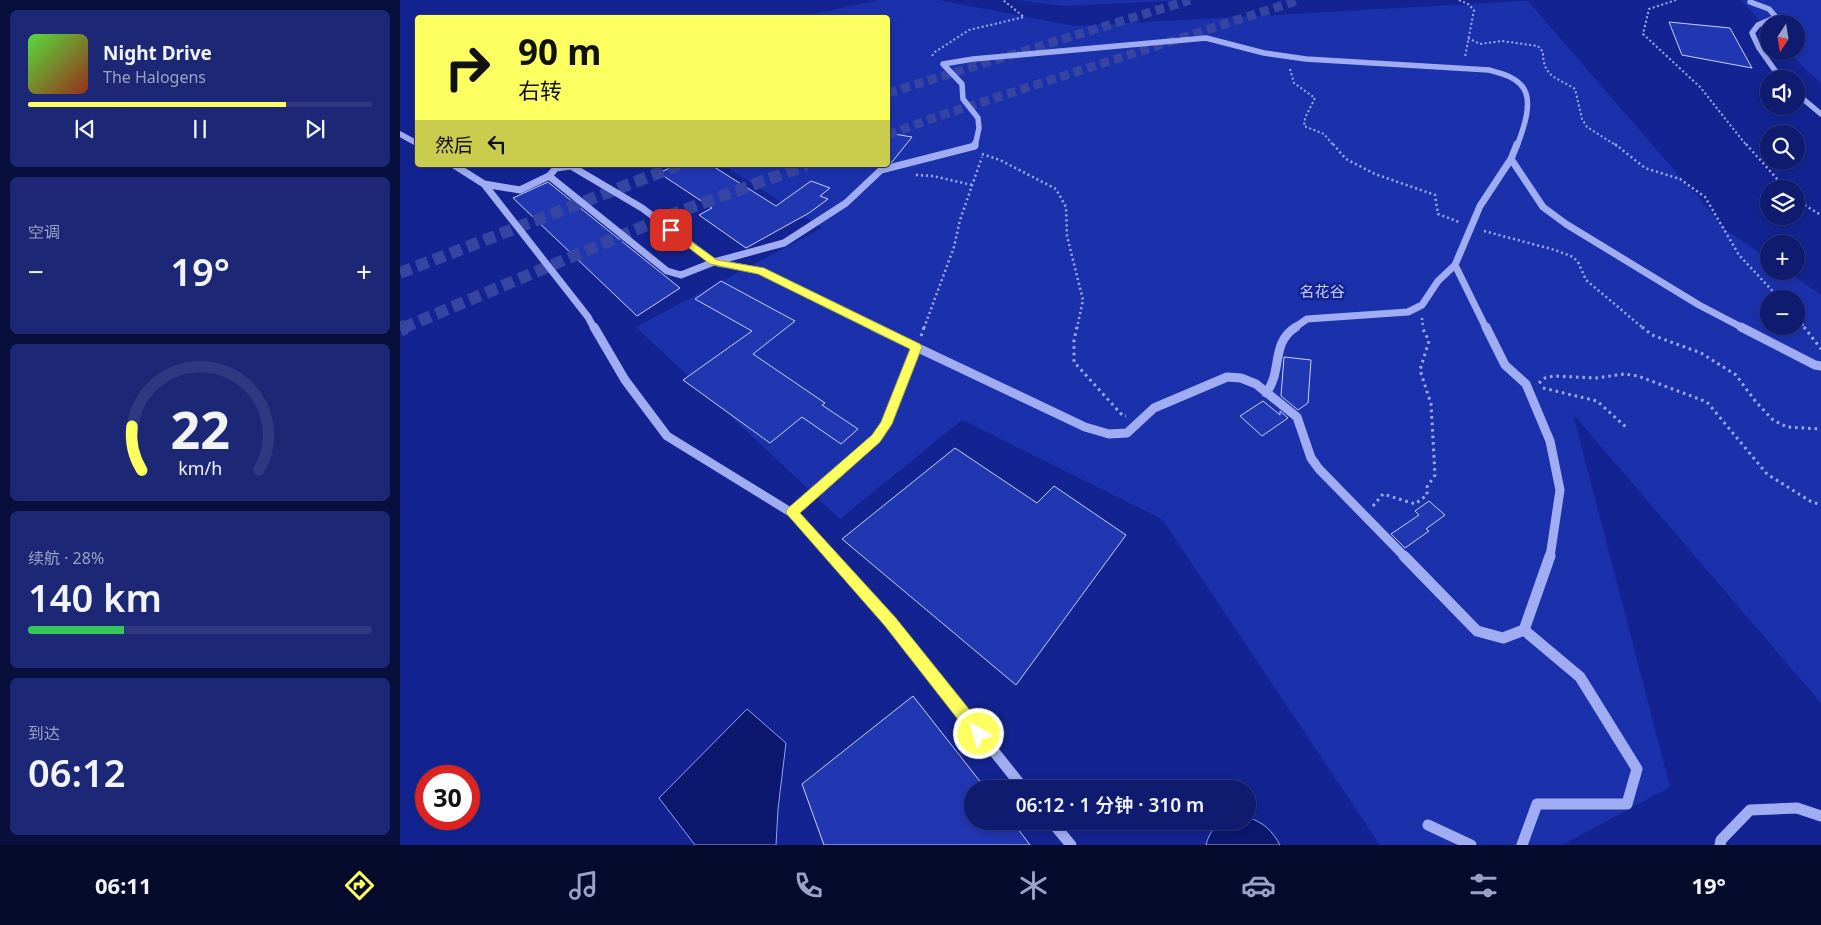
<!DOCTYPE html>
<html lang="zh">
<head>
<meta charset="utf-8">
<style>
	:root { --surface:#0e1b6e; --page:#1c2876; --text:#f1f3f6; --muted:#9ba1c2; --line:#2e3981; --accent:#fdff61 }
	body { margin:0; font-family:"Noto Sans","Noto Sans SC",sans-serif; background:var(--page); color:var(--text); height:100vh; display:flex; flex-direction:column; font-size:19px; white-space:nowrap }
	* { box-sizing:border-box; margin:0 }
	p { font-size:16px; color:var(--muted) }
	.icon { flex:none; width:28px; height:28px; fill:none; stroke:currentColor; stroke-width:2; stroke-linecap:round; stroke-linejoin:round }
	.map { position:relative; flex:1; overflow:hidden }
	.drawer { display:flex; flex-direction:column; gap:10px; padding:10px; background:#080f3c; width:400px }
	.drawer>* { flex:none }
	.top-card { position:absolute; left:15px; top:15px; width:475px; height:152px; border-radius:5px; box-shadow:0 2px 8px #0003,0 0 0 1px var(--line); background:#fdff61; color:#111; overflow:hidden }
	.needle { width:32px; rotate:192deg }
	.tools { position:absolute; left:1360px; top:15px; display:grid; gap:10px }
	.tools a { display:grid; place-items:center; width:45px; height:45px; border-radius:50%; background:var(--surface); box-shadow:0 2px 8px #0003,0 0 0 1px var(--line); font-size:25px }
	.speed { position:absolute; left:15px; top:765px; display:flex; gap:10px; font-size:25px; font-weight:700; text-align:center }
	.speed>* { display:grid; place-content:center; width:65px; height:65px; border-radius:50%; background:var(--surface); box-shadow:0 2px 8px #0003,0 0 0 1px var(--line); line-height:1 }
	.speed .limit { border:8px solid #d22; background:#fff; color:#111 }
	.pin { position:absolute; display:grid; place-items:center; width:42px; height:42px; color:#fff; margin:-21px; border-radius:10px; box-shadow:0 2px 8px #0006 }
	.me { position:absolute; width:55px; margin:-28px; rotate:322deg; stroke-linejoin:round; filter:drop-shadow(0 0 4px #0008) }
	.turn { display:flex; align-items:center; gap:18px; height:105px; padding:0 20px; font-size:22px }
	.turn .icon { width:65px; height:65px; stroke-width:2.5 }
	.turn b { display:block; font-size:35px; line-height:42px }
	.then { display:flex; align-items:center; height:48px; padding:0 20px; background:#0003; gap:10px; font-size:19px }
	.big { font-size:38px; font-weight:600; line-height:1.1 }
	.drawer .tile { flex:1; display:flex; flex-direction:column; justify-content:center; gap:8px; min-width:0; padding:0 18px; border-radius:8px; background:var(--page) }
	.drawer .dial { align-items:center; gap:0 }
	.dial svg { height:130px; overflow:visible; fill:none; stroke:var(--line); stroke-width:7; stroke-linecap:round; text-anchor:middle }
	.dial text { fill:var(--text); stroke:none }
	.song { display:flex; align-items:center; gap:15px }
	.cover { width:60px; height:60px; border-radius:8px; background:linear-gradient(135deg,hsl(110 70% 55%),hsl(10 70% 35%)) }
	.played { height:5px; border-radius:2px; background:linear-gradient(90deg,var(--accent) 75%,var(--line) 75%) }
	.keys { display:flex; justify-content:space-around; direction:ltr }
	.heat { display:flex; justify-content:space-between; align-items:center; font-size:28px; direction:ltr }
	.charge { height:8px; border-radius:4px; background:linear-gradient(90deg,#34c759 28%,var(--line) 0) }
	.trip { position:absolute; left:564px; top:780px; width:292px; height:50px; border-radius:25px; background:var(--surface); box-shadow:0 2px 8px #0003,0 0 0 1px var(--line); font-weight:600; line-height:50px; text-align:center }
	.tabs { display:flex; height:80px; justify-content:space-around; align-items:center; background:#060b2c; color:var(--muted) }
	.tabs .icon { width:35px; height:35px }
	.tabs .selected { color:var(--accent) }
	.tabs b { font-size:22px; color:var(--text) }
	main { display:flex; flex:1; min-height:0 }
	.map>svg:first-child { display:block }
	.green { fill:#1b31ac; fill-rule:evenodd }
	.water { fill:#0c186e; stroke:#92a2f5 }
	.building { fill:#2136b1; stroke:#c8d0fc }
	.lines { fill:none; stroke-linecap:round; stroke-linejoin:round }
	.highway-tunnel-far2 { stroke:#3645a2; stroke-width:9; stroke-dasharray:9 5; stroke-linecap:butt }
	.highway-tunnel-far1 { stroke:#3645a2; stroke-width:12; stroke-dasharray:12 6; stroke-linecap:butt }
	.highway-tunnel { stroke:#3645a2; stroke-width:15; stroke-dasharray:15 8; stroke-linecap:butt }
	.path-far2 { stroke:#a1adf2; stroke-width:2; stroke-dasharray:2 2.5; stroke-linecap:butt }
	.path-far1 { stroke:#a1adf2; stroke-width:2.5; stroke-dasharray:2 3; stroke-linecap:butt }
	.path { stroke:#a1adf2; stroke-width:3; stroke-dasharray:2.5 4; stroke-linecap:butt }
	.minor-far3 { stroke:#a1adf2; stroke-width:5.5 }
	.minor-far2 { stroke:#a1adf2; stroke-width:7 }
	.minor-far1 { stroke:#a1adf2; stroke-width:9 }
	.minor { stroke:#a1adf2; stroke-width:11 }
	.route { fill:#fdff61; stroke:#a4a63f }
	.labels { text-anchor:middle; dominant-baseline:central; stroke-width:5; stroke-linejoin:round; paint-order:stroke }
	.park-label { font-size:15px; fill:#c8d0fc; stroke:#132492 }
</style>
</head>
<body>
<main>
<section class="drawer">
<div class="tile">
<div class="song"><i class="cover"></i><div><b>Night Drive</b><p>The Halogens</p></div></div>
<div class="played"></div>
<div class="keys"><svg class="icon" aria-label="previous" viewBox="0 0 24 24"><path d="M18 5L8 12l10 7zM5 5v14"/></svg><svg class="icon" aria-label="pause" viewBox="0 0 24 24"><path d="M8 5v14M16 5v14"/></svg><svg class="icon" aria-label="next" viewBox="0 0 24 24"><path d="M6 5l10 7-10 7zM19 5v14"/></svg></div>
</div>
<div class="tile"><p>空调</p>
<div class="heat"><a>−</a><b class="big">19°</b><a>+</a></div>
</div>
<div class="tile dial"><svg viewBox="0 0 100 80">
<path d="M14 69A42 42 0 1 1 86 69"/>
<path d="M14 69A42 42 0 0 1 8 42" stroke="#fdff61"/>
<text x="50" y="56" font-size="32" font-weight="700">22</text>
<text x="50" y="72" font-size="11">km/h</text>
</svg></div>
<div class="tile"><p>续航 · 28%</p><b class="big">140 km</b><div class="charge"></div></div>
<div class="tile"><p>到达</p><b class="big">06:12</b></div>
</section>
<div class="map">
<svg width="1421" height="845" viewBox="0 0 1421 845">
	<rect width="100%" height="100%" fill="#132492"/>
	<!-- green -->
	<path class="green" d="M479,0H538L674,26L1128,1L1294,193L1300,198L1302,202L1327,231L1369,259V271H1387L1421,295V703L1173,414L1270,787L1162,845H980L762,519L562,420L440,519L236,327L422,228L323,165H488V18L399,17ZM1369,299H1396V326H1369Z
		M616,0H784L663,6Z
		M1341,0H1421V83L1386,51H1396V24H1369V32Z"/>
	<!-- water -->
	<path class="water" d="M347,709L386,743L378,809L376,845H295L259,798Z
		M848,818C863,821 873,832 880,845H806C812,821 826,821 848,821Z"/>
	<!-- building -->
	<path class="building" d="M1269,22L1330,28L1352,68L1282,55Z
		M488,133L512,137L492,162L488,163Z
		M276,165H311L376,206L411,181L430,188L420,196L428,199L409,213L346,248L299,215L312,208L259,173Z
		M148,182L265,276L280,288L237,316L113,198Z
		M321,281L395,321L353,354L425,403L422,405L458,429L441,444L402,417L370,443L283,380L352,331L295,299Z
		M884,357L911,360L908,403L898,410L881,396Z
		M863,401L880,415V411L888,418L862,436L840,416Z
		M555,448L637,503L654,486L726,535L616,685L442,539Z
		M1029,501L1045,515L1026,529L1029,531L1005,548L991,534L1019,515L1015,511Z
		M513,696L586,789H572V821H612L630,845H424L402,784Z"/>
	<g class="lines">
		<!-- highway-tunnel-far2 -->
		<path class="highway-tunnel-far2" d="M488,93L790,0
			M488,135L533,118L899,0"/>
		<!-- highway-tunnel-far1 -->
		<path class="highway-tunnel-far1" d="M0,273L279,165
			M3,328L273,214L407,165"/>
		<!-- highway-tunnel -->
		<path class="highway-tunnel" d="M0,329L6,327"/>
		<!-- path-far2 -->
		<path class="path-far2" d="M1059,0L1068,4L1074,10L1065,57
			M1276,0L1249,9L1243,34L1300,87L1347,146
			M1068,38L1080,44L1102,41L1138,46L1143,52C1143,78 1157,77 1175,89L1182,119L1187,127L1217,146
			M532,56L535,52L569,30L624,17L603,0
			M890,69L894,83L915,98L905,118L904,126L924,134L934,146"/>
		<!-- path-far1 -->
		<path class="path-far1" d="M933,144L946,159L975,174L1035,195L1038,214L1059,222
			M1215,144L1245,168L1280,179L1305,197L1339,255L1380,299
			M1346,144L1386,189
			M582,154L600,160L656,189L666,207L667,236L683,300L677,328
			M516,175L533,176L572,185
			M1396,200L1421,215
			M1084,231L1155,250L1173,257L1178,262L1186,280L1243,328
			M1396,316L1405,328
			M1022,318L1023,328
			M524,328L554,247L560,220L582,157"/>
		<!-- path -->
		<path class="path" d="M677,327L674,340V362L723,416H726
			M1242,327L1252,335L1301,353L1336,375L1356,402L1373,420L1387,427L1421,429
			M1404,327L1421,349
			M521,336L524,327
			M1139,383L1145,378L1154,376L1196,378L1224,374L1238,376L1307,402L1367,474L1410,501L1421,505
			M1143,388L1197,401L1227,428
			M973,506L983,494L1015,504L1027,495V487L1035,475L1031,404L1020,370L1029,341L1022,327"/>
		<!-- minor-far3 -->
		<path class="minor-far3" d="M1350,2L1369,9L1376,17L1358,25L1352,33L1359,48L1381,79
			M1396,93L1421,114
			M0,134L18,144
			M575,146L579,128L578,118L563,99L562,84L543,64L573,59L806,38L864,53L906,59L1089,70C1100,73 1113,76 1121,85C1135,99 1123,130 1117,146"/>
		<!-- minor-far2 -->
		<path class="minor-far2" d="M1111,159L1143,207L1166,224L1299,305L1343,328
			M54,165L84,184L188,317L194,328
			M171,166L242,208L314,262L281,275L267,271L149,176L156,168Z
			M84,184L120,190L149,176
			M314,262L384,243L446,203L481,170L575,146V144
			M318,263L361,271L477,328
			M1055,265L1086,328
			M894,328L907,319L1008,312L1022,305L1038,281L1055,265L1080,206L1111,159L1117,144"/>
		<!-- minor-far1 -->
		<path class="minor-far1" d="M194,327L225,380L267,436L392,513L432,557
			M1086,327L1105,365L1126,384L1150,441L1160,490L1150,557
			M1341,327L1415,365L1421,366
			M516,347L685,427L709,434L727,433L754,408L827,377L841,378L856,384L897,417L911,458L919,469L1005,557
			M866,393C883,372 870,343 896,327
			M392,513L476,439L486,424L516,347L474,327"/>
		<!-- minor -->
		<path class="minor" d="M431,556L490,621L624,789
			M1004,556L1077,631L1103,638L1124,630L1150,556
			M651,821L671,845
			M1028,825L1071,845
			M1122,845L1137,804H1227L1237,769L1180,677L1124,630
			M1320,845L1321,840L1350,810L1397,808L1421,816"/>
	</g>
	<!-- route -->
	<path class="route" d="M271,227L317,260L364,268L520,344L522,347L492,424L480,442L400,513L495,617L585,729L587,734L585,740L579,742L574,740L485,626L386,513L387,509L472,435L481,422L510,349L358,274L310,264L268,232L266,230Z"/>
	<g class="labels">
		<!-- park labels -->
		<g class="park-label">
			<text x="922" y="291">名花谷</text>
		</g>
	</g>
</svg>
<div class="tools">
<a><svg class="needle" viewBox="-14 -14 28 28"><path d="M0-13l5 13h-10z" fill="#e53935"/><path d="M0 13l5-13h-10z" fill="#9ba1c2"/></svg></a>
<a><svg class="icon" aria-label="sound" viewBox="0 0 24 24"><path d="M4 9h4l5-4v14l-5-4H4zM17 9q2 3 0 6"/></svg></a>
<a><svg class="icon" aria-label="search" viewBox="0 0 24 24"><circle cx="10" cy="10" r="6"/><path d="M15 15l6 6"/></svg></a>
<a><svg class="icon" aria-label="layers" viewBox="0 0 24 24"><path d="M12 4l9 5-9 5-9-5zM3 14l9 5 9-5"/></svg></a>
<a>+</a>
<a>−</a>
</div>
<div class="speed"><div class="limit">30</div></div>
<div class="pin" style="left:271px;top:230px;background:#d93025"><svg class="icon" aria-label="arrive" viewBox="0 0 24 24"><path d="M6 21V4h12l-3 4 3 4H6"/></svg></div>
<svg class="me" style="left:579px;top:734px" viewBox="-20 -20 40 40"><circle r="17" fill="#fdff61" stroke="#fff" stroke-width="3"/><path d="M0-11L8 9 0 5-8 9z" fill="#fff"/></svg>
<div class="trip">06:12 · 1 分钟 · 310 m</div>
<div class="top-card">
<div class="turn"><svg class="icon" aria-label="right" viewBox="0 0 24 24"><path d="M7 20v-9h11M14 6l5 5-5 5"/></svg><div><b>90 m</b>右转</div></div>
<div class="then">然后<svg class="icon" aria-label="left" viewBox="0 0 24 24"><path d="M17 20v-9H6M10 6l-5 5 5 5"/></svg></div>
</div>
</div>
</main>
<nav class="tabs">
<b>06:11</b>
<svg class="icon selected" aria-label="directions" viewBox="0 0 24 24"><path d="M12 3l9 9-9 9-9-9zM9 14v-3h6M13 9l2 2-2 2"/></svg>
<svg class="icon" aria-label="music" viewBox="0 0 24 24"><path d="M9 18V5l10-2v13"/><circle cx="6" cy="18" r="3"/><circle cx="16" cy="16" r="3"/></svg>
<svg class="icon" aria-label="phone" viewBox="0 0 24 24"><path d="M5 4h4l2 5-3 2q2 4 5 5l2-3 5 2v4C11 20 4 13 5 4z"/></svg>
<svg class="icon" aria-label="climate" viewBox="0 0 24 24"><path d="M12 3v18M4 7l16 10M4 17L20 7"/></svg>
<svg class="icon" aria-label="car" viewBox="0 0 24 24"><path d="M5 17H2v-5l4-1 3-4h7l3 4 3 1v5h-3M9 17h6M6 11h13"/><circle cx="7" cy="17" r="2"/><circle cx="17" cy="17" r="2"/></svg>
<svg class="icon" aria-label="filters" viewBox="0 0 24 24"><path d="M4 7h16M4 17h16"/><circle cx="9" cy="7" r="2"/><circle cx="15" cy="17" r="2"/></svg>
<b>19°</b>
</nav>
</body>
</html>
